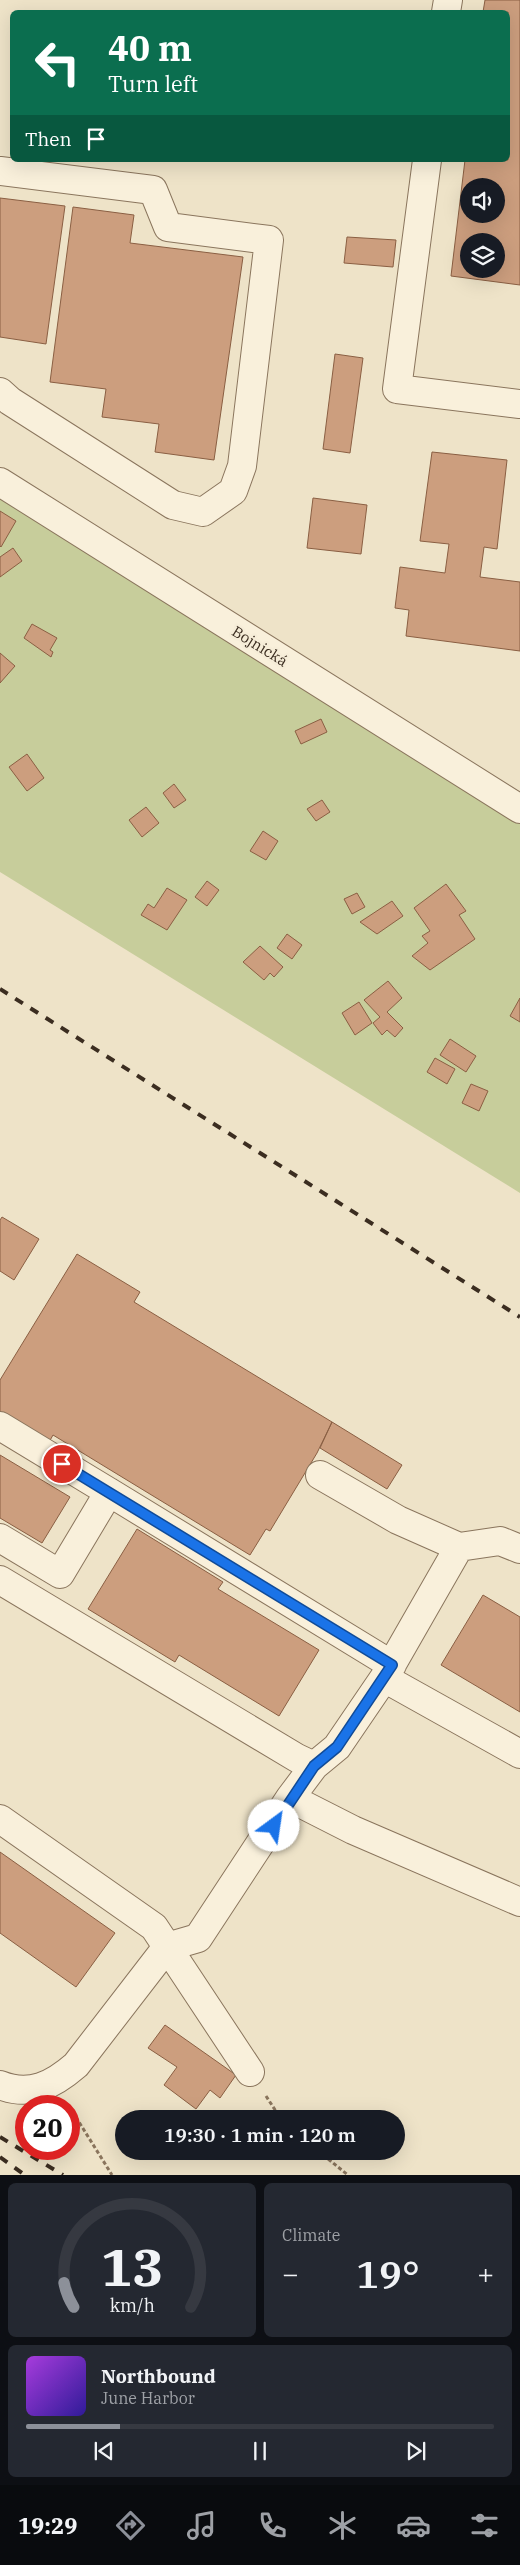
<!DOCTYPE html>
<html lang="en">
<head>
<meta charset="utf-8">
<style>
	:root { --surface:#171b24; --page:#242831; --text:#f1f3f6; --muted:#9ea1a6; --line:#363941; --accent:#8c9099 }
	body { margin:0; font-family:"IBM Plex Serif",serif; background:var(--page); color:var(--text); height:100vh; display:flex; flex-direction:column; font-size:19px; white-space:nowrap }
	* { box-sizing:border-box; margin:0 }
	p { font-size:16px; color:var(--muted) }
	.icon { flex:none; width:28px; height:28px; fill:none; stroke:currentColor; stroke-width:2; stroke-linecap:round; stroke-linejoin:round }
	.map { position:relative; height:2175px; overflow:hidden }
	.panel { display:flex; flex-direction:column; gap:8px; padding:8px; background:#0d0f14; flex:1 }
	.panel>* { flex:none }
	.guide { position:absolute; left:10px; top:10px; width:500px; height:152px; border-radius:8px; box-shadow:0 5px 20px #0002; background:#0b6e4f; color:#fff; overflow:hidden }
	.controls { position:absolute; left:460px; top:178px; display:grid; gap:10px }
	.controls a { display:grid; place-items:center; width:45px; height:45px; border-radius:50%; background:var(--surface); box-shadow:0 5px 20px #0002; font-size:25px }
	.speed { position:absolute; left:15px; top:2095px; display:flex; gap:10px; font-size:25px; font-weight:700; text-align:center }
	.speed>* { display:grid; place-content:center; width:65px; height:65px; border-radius:50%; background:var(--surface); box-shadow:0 5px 20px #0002; line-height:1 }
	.speed .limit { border:8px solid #d22; background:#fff; color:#111 }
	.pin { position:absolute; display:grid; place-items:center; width:42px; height:42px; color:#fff; margin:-21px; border:2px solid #fff; border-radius:50%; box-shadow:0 1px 5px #0007 }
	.me { position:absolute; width:55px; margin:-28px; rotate:31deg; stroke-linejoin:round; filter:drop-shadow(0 0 4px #0008) }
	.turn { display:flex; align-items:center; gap:18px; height:105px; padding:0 15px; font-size:22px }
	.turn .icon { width:65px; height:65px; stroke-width:2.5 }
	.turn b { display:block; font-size:35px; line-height:42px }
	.then { display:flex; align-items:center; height:48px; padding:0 15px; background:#0003; gap:10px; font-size:19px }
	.big { font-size:38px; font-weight:600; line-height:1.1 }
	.panel .widget { flex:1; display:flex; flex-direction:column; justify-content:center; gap:8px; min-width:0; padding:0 18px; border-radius:8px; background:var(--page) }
	.panel .dial { align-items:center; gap:0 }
	.dial svg { height:130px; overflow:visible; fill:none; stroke:var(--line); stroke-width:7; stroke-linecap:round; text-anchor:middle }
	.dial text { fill:var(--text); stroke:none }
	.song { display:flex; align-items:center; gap:15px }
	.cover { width:60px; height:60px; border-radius:8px; background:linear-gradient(135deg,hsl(280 70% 55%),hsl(250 70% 35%)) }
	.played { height:5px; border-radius:2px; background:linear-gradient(90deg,var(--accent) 20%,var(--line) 20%) }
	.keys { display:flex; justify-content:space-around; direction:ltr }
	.heat { display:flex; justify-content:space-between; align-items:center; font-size:28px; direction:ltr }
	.panel .tiles { flex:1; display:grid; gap:8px; grid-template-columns:1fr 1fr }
	.widget:last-child { grid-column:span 2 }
	.trip { position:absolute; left:115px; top:2110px; width:290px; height:50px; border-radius:25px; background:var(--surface); box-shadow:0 5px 20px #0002; font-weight:600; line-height:50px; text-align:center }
	.tabs { display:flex; height:80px; justify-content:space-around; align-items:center; background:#090b0e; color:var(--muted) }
	.tabs .icon { width:35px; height:35px }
	.tabs .active { color:var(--accent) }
	.tabs b { font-size:22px; color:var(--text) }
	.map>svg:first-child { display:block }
	.green { fill:#c7cd9b }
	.building { fill:#cc9e7e; stroke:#8a5f43; fill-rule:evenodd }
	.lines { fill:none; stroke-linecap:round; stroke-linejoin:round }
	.minor-casing { stroke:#8a755d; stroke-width:30 }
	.path { stroke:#8a755d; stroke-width:3; stroke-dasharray:4 2.5; stroke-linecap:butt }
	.minor { stroke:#f9f0db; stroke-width:28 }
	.rail { stroke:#3b2d20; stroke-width:4; stroke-dasharray:9 9; stroke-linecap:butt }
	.route-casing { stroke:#114b97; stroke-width:12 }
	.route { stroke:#1a73e8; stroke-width:9 }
	.labels { text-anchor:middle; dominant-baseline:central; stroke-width:5; stroke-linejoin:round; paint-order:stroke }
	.street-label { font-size:15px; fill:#3b2d20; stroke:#f6edd8 }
</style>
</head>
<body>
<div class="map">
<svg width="520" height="2175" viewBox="0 0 520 2175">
	<rect width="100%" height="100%" fill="#eee3c8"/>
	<!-- green -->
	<path class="green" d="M0,471L520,813V1193L0,872Z"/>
	<!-- building -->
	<path class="building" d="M485,0H520V285L451,276L465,160H508V12H483ZM469,186H496V214H469ZM469,241H496V269H469Z
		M0,198L65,206L46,344L0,337Z
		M73,207L134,215L130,243L243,257L214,460L155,452L159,424L102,417L106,389L50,382Z
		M347,237L396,240L393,267L344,263Z
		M335,354L363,358L350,453L323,449Z
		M432,452L507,460L497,549L484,547L480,577L520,582V651L406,636L409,610L395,608L400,567L445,573L449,544L420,541Z
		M313,498L367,505L361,554L307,548Z
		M0,511L16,521L1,547L0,546Z
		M13,548L22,561L0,577V557Z
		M32,624L57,638L50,650L53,652L51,657L24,638Z
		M0,653L15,666L0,683Z
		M321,719L327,732L301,744L295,731Z
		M27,754L44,778L27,791L9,767Z
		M174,784L186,800L174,808L163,793Z
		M322,800L330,812L316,821L307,809Z
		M146,807L159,823L142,837L129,820Z
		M263,831L278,841L266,860L250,851Z
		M207,881L219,890L207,906L195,897Z
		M446,884L466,911L459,915L475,939L430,970L412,956L428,943L422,936L430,931L414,908Z
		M167,888L187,900L167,930L141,915L148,904L154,908Z
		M357,893L365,907L352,914L344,899Z
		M392,901L403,916L377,934L360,922Z
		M287,934L302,945L292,959L277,948Z
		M260,946L283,967L274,977L270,973L264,980L243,962Z
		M388,981L402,998L387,1012L403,1028L395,1037L387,1030L382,1035L373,1023L380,1017L364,1000Z
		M520,998V1022L510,1016Z
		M359,1002L372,1023L355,1035L342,1013Z
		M450,1039L476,1056L466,1072L440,1055Z
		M435,1058L455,1069L447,1084L427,1072Z
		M471,1084L488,1091L479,1111L462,1103Z
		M2,1217L39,1239L14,1280L0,1271V1220Z
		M77,1254L140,1292L134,1302L332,1422L317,1453L270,1531L266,1529L250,1555L53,1435L48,1444L0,1415V1380Z
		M332,1422L402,1465L387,1489L320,1448Z
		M0,1455L70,1497L42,1543L0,1518Z
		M137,1529L223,1582L218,1589L319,1650L279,1716L179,1655L175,1662L88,1609Z
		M483,1595L520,1617V1712L441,1665Z
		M0,1852L115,1933L76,1987L0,1933Z
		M165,2025L236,2075L220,2098L210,2090L196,2109L164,2085L177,2067L148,2048Z"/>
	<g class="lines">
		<defs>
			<path id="minor" d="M446,12L448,0
				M427,160L397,389L520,404
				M0,171L153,190L168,227L269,240L242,466L233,491L203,512L173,505L10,401L0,392
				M0,482L520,809
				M0,1426L109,1492
				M320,1475L398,1520L459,1547
				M0,1538L60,1574L109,1492L392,1665
				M0,1580L297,1758L314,1766L290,1798
				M384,1678L520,1754
				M314,1766L337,1747L384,1678L459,1547L500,1541L520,1549
				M0,1819L154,1927L250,2072
				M0,2085C30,2097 53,2085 76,2065L167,1947L198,1938L290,1798L353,1830L520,1902"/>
		</defs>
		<!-- minor casing -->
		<use href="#minor" class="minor-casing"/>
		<!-- path -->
		<path class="path" d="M266,2096L281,2119
			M69,2106L112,2175
			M318,2151L348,2175"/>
		<!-- minor -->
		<use href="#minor" class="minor"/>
		<!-- rail -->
		<path class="rail" d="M0,989L520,1317
			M0,2137L63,2175
			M0,2157L25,2175"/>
	</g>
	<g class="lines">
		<defs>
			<path id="route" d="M62,1464L392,1665L337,1747L314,1766L274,1826"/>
		</defs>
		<!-- route casing -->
		<use href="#route" class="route-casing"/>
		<!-- route -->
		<use href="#route" class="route"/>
	</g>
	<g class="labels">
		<!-- street labels -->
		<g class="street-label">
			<text transform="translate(260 646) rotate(32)">Bojnická</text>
		</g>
	</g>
</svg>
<div class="controls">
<a><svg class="icon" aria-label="sound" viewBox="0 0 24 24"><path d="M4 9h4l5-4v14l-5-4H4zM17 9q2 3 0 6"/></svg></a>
<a><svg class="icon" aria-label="layers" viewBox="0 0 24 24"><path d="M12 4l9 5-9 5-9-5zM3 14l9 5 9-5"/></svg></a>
</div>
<div class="speed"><div class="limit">20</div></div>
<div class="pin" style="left:62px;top:1464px;background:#d93025"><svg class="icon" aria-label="arrive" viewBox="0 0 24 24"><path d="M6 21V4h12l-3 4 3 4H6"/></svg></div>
<svg class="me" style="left:274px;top:1826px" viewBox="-20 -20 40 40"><circle r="19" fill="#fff"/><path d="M0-13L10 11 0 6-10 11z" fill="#1a73e8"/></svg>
<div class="trip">19:30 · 1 min · 120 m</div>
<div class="guide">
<div class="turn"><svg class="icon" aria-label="left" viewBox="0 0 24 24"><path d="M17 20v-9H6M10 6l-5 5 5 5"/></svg><div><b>40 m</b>Turn left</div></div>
<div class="then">Then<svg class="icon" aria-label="arrive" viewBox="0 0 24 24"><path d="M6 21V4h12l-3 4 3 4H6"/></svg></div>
</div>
</div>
<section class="panel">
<div class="tiles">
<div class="widget dial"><svg viewBox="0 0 100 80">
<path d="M14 69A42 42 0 1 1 86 69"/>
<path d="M14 69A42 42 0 0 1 8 54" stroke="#8c9099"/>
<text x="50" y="56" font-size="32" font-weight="700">13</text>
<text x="50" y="72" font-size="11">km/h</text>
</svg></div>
<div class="widget"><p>Climate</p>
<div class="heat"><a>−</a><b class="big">19°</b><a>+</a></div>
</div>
<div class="widget">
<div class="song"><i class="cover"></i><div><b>Northbound</b><p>June Harbor</p></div></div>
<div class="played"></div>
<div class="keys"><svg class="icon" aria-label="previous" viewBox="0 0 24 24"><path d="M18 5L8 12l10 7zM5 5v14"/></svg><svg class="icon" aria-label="pause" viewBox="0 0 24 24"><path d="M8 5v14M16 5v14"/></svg><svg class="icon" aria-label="next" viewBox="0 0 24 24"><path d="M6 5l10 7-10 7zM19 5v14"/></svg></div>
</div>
</div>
</section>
<nav class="tabs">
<b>19:29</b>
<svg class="icon active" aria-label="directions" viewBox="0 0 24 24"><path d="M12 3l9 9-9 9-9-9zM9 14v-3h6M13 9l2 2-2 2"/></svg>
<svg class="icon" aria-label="music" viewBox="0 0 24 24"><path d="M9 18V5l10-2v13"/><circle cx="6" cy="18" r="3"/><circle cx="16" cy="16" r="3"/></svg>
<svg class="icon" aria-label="phone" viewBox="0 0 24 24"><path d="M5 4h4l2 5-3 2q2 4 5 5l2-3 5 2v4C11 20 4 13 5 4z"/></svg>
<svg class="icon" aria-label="climate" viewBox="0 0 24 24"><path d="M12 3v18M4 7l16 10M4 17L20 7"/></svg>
<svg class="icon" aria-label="car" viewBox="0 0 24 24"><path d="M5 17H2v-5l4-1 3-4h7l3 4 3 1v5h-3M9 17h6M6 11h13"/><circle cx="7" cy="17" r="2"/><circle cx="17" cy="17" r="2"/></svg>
<svg class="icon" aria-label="filters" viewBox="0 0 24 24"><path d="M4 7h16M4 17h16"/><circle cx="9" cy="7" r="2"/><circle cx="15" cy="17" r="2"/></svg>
</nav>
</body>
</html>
